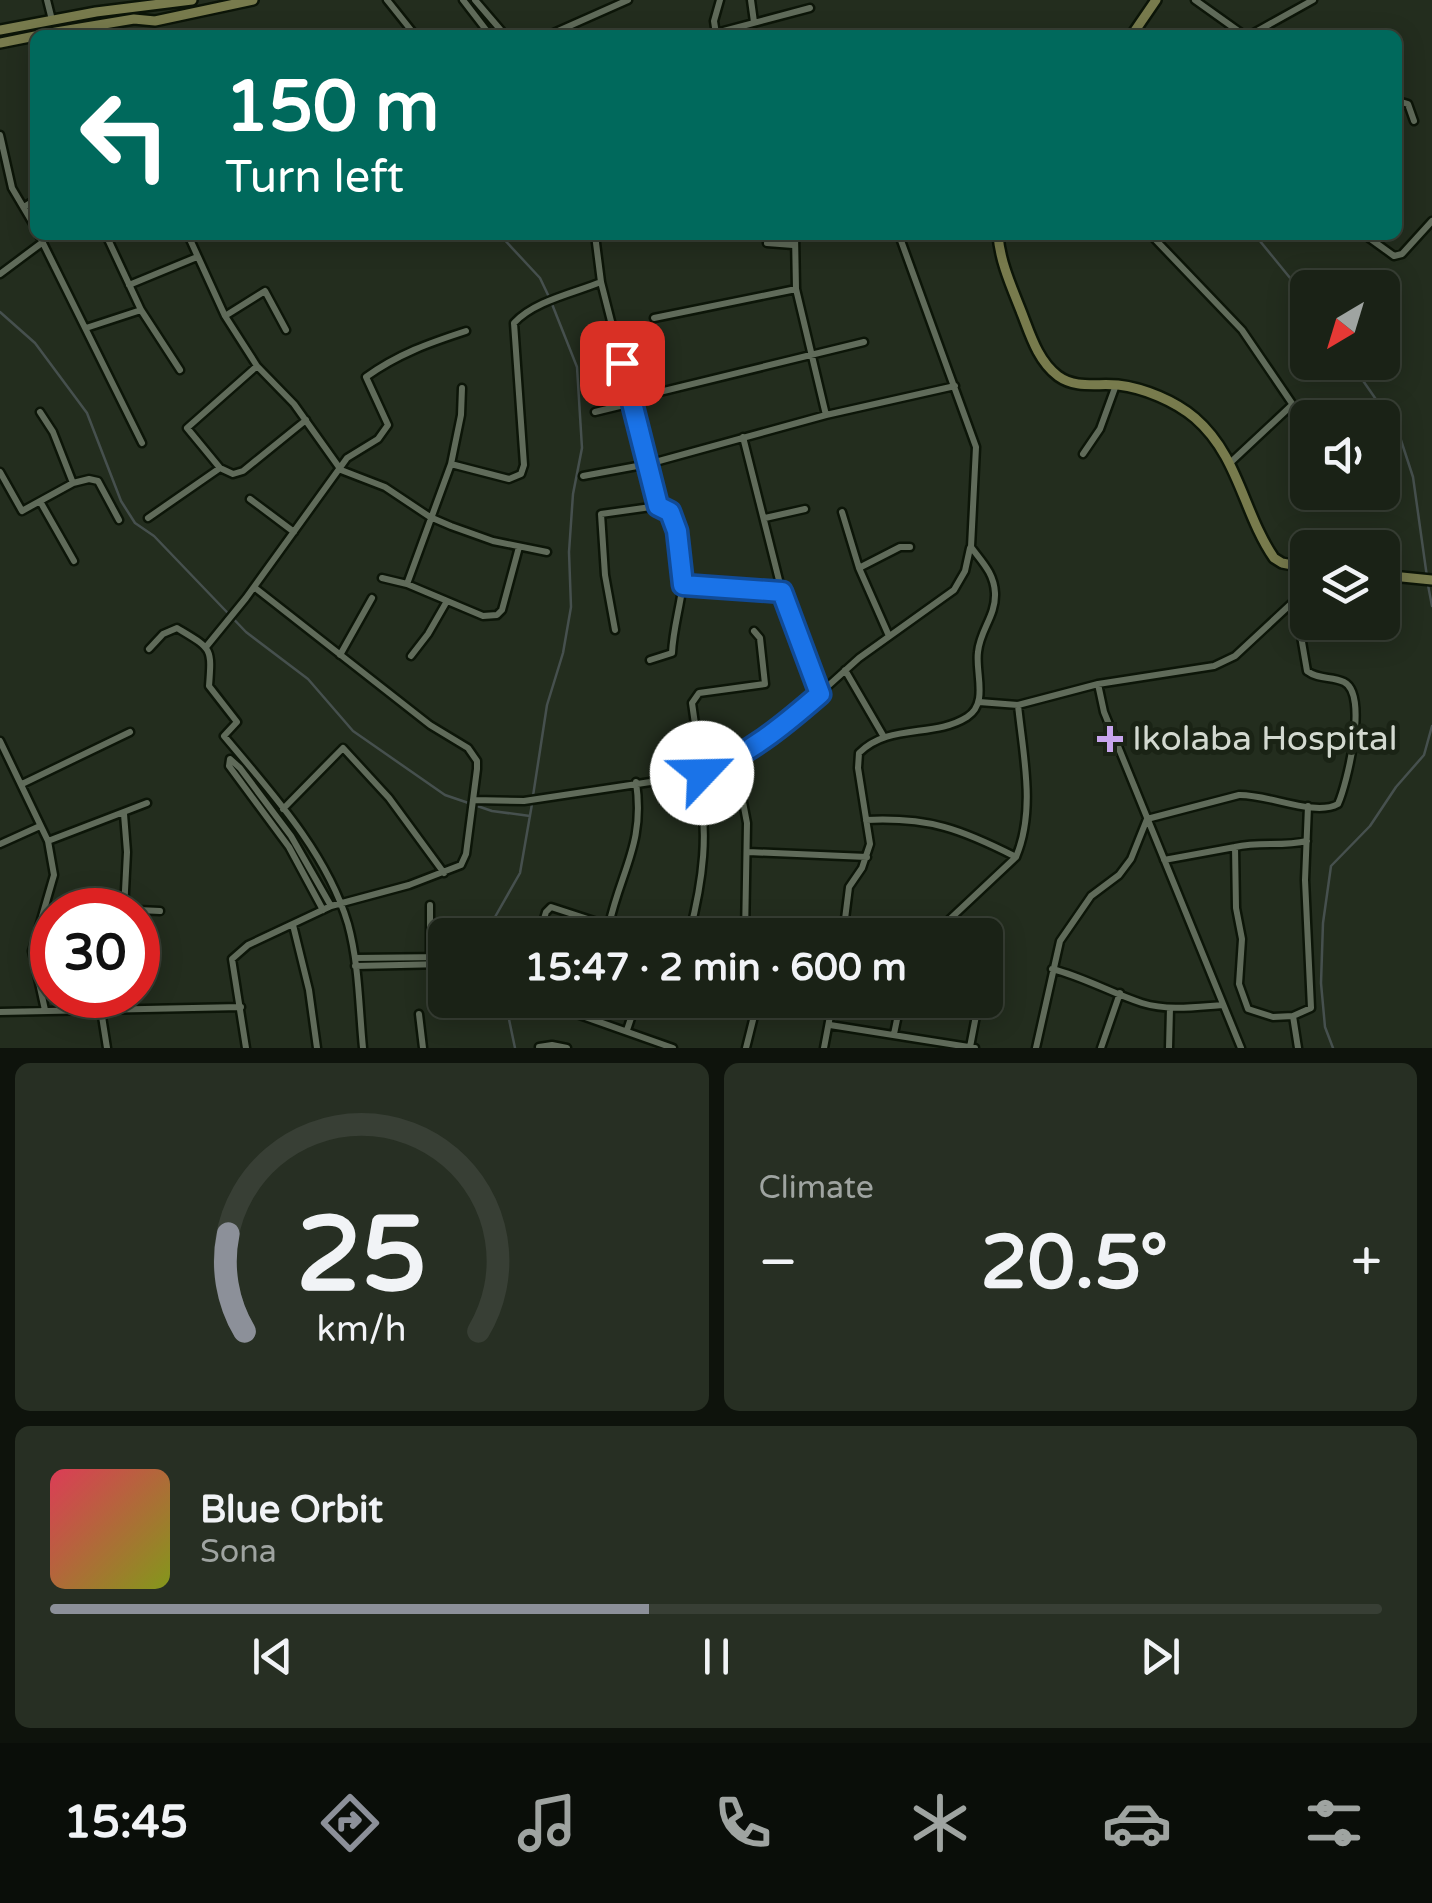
<!DOCTYPE html>
<html lang="en">
<head>
<meta charset="utf-8">
<style>
	:root { --surface:#1a2216; --page:#272f23; --text:#f1f3f6; --muted:#9fa4a1; --line:#383f35; --accent:#8c9099 }
	body { margin:0; font-family:"Varela Round",sans-serif; background:var(--page); color:var(--text); height:100vh; display:flex; flex-direction:column; font-size:38px; white-space:nowrap }
	* { box-sizing:border-box; margin:0 }
	p { font-size:32px; color:var(--muted) }
	.icon { flex:none; width:55px; height:55px; fill:none; stroke:currentColor; stroke-width:2; stroke-linecap:round; stroke-linejoin:round }
	.map { position:relative; height:1048px; overflow:hidden }
	.details { display:flex; flex-direction:column; gap:15px; padding:15px; background:#0e130c; flex:1 }
	.details>* { flex:none }
	.top-card { position:absolute; left:30px; top:30px; width:1372px; height:210px; border-radius:15px; box-shadow:0 5px 25px #0003,0 0 0 2px var(--line); background:#00695c; color:#fff; overflow:hidden }
	.needle { width:65px; rotate:218deg }
	.buttons { position:absolute; left:1290px; top:270px; display:grid; gap:20px }
	.buttons a { display:grid; place-items:center; width:110px; height:110px; border-radius:15px; background:var(--surface); box-shadow:0 5px 25px #0003,0 0 0 2px var(--line); font-size:50px }
	.speed { position:absolute; left:30px; top:888px; display:flex; gap:20px; font-size:50px; font-weight:700; text-align:center }
	.speed>* { display:grid; place-content:center; width:130px; height:130px; border-radius:50%; background:var(--surface); box-shadow:0 5px 25px #0003,0 0 0 2px var(--line); line-height:1 }
	.speed .limit { border:15px solid #d22; background:#fff; color:#111 }
	.pin { position:absolute; display:grid; place-items:center; width:85px; height:85px; color:#fff; margin:-42px; border-radius:20px; box-shadow:0 5px 15px #0006 }
	.me { position:absolute; width:110px; margin:-55px; rotate:66deg; stroke-linejoin:round; filter:drop-shadow(0 0 8px #0008) }
	.turn { display:flex; align-items:center; gap:35px; height:210px; padding:0 30px; font-size:45px }
	.turn .icon { width:130px; height:130px; stroke-width:2.5 }
	.turn b { display:block; font-size:70px; line-height:85px }
	.big { font-size:75px; font-weight:800; line-height:1.1 }
	.details .tile { flex:1; display:flex; flex-direction:column; justify-content:center; gap:15px; min-width:0; padding:0 35px; border-radius:15px; background:var(--page) }
	.details .dial { align-items:center; gap:0 }
	.dial svg { height:260px; overflow:visible; fill:none; stroke:var(--line); stroke-width:7; stroke-linecap:round; text-anchor:middle }
	.dial text { fill:var(--text); stroke:none }
	.song { display:flex; align-items:center; gap:30px }
	.cover { width:120px; height:120px; border-radius:15px; background:linear-gradient(135deg,hsl(350 70% 55%),hsl(70 70% 35%)) }
	.played { height:10px; border-radius:5px; background:linear-gradient(90deg,var(--accent) 45%,var(--line) 45%) }
	.keys { display:flex; justify-content:space-around; direction:ltr }
	.heat { display:flex; justify-content:space-between; align-items:center; font-size:55px; direction:ltr }
	.details .tiles { flex:1; display:grid; gap:15px; grid-template-columns:1fr 1fr }
	.tile:last-child { grid-column:span 2 }
	.trip { position:absolute; left:428px; top:918px; width:575px; height:100px; border-radius:15px; background:var(--surface); box-shadow:0 5px 25px #0003,0 0 0 2px var(--line); font-weight:800; line-height:100px; text-align:center }
	.tabs { display:flex; height:160px; justify-content:space-around; align-items:center; background:#0a0e09; color:var(--muted) }
	.tabs .icon { width:70px; height:70px }
	.tabs .selected { color:var(--accent) }
	.tabs b { font-size:45px; color:var(--text) }
	.map>svg:first-child { display:block }
	.lines { fill:none; stroke-linecap:round; stroke-linejoin:round }
	.stream { stroke:#46504e; stroke-width:2.5 }
	.street-casing { stroke:#0c1508; stroke-width:11 }
	.secondary-casing { stroke:#0c1508; stroke-width:14 }
	.street { stroke:#606b5a; stroke-width:6 }
	.secondary { stroke:#787b4d; stroke-width:9 }
	.route-casing { stroke:#114b97; stroke-width:25 }
	.route { stroke:#1a73e8; stroke-width:18 }
	.poi-dot { fill:#c8a5ee; stroke:#1a2315; stroke-width:4 }
	.labels { text-anchor:middle; dominant-baseline:central; stroke-width:10; stroke-linejoin:round; paint-order:stroke }
	.poi-label { font-size:35px; fill:#d3d9d0; stroke:#1a2315; text-anchor:start }
</style>
</head>
<body>
<div class="map">
<svg width="1432" height="1048" viewBox="0 0 1432 1048">
	<rect width="100%" height="100%" fill="#232d1e"/>
	<g class="lines">
		<!-- stream -->
		<path class="stream" d="M500,235L540,278L549,297
			M1255,235L1308,300
			M0,312L35,343L87,413L121,501L135,523L154,536L246,632L308,679L353,731L445,795L492,811L530,816
			M1350,362L1398,431L1413,477L1427,577
			M1428,585L1432,606
			M533,796L547,705L563,653L571,607L569,552L573,494L582,448L577,367L552,304
			M493,935L495,917L520,873L532,804
			M487,1000L506,1005L515,1048
			M1333,1048L1325,1027L1321,983L1323,923L1331,866L1370,826L1396,787L1424,755L1432,726"/>
		<defs>
			<path id="street" d="M47,0L52,20
				M387,0L415,35
				M463,0L490,35
				M475,0L505,35
				M751,0L754,22
				M1195,0L1244,35
				M716,33L810,8
				M716,34L714,21L720,0
				M549,35L628,0
				M1250,35L1313,0
				M1398,101L1408,104L1414,121
				M0,135L12,188L35,227
				M24,207L35,200
				M39,235L142,443
				M106,235L141,310L180,370
				M188,235L225,316L257,366L294,404L341,470L385,487L430,517L451,526L493,541L547,552
				M595,235L601,282L658,506L670,512C679,533 686,566 682,590C679,611 673,631 672,653L650,660
				M795,235L796,289L826,415
				M1151,235L1242,330L1308,427
				M1365,235L1394,256L1402,254L1432,221
				M767,243L793,245
				M0,274L43,242
				M129,285L197,257
				M225,316L265,291L286,330
				M654,318L796,289
				M86,328L141,310
				M462,388L461,415L451,464L407,584L483,616L497,615L502,610L519,547
				M631,399L864,342
				M595,412L632,403
				M743,437L782,592L820,693
				M1083,454L1100,429L1116,385
				M1231,462L1292,405
				M451,464L509,479L521,474L524,465L514,323C534,301 574,293 601,282
				M220,468L187,428L257,366
				M0,472L22,511L73,483L53,432L40,412
				M583,476L648,464L826,415L955,386
				M73,483L89,479L98,481L119,520
				M250,499L294,532
				M41,503L74,561
				M842,512L859,568L889,636
				M148,518L220,468L233,474L243,471L306,420
				M765,518L805,509
				M859,568L900,547H910
				M382,578L407,584
				M683,585L782,592
				M615,630L605,575L601,514L658,506
				M206,647L246,598L347,458L378,439L388,425L366,377C398,354 429,343 466,331
				M149,649L163,634L177,628C212,649 212,647 209,686L237,722L224,736C271,792 327,853 348,924C359,964 359,1007 363,1048
				M340,655L372,598
				M411,656L428,634L447,601
				M845,670L884,737
				M1098,684L1104,712L1241,1048
				M979,702L1018,705L1098,684L1214,666L1235,656L1308,588
				M0,741L48,841L54,875L32,951L45,1010
				M735,760L747,823L745,935
				M702,773L692,703L699,693L765,684L760,638L754,631
				M22,784L130,732
				M473,800L524,801L697,775L735,760L778,731L859,658L954,590L965,571L970,548
				M283,809L343,748L389,798L444,873
				M866,820C929,817 961,829 1016,857
				M48,841L147,803
				M0,844L40,826
				M748,852L867,857
				M1164,860L1235,847
				M430,905V959
				M124,910L127,852L124,814
				M138,910L160,911
				M323,910L289,847L229,766L230,759L240,768L291,836L331,906
				M293,925L309,990L317,1048
				M609,925C621,870 645,844 636,782
				M539,935L546,912L551,907L637,935
				M689,935C703,881 710,831 697,775
				M843,935L849,887L862,868L870,844L858,768L859,753C889,723 934,738 967,717C989,703 975,673 978,652C980,630 996,616 995,593C994,573 982,562 971,547L976,447L899,235
				M933,935L1016,857C1036,810 1023,755 1018,705
				M355,958L445,957
				M355,966L445,964
				M1052,969C1084,977 1111,993 1142,1003C1168,1011 1195,1007 1222,1005
				M537,1000L673,1048
				M101,1010L107,1048
				M0,1012L241,1007
				M419,1014L423,1048
				M1293,1016L1273,1017L1248,1009L1239,984L1242,939L1236,908L1235,847C1259,841 1282,847 1307,841
				M830,1025L975,1048
				M627,1030L637,1000
				M894,1034L901,1000
				M539,1047L552,1045L567,1048
				M970,1047L979,1000
				M246,1048L232,959L248,945L331,906L409,885L461,865L466,854L477,769V761L468,748L430,725L254,587
				M746,1048L758,1000
				M824,1048L833,1000
				M1036,1048L1060,941L1091,896L1119,875L1131,859L1147,819L1239,795C1268,794 1315,817 1338,804C1347,784 1369,694 1344,682C1332,676 1319,680 1307,671L1295,601
				M1101,1048L1120,993
				M1169,1048L1170,1008
				M1298,1048L1293,1016L1311,1008L1305,880L1308,806"/>
			<path id="secondary" d="M0,30L96,12L192,0
				M38,35L134,19L155,21L253,0
				M1132,35L1156,0
				M0,43L35,36
				M998,235C1000,263 1013,290 1023,316C1031,337 1039,362 1058,376C1076,389 1097,383 1118,385C1144,388 1175,401 1195,418C1239,456 1243,513 1274,558L1282,563L1308,568
				M1382,575L1432,580"/>
		</defs>
		<!-- street casing -->
		<use href="#street" class="street-casing"/>
		<!-- secondary casing -->
		<use href="#secondary" class="secondary-casing"/>
		<!-- street -->
		<use href="#street" class="street"/>
		<!-- secondary -->
		<use href="#secondary" class="secondary"/>
	</g>
	<g class="lines">
		<defs>
			<path id="route" d="M622,363L658,506L670,512L677,531L683,585L782,592L820,694C782,727 749,754 702,773"/>
		</defs>
		<!-- route casing -->
		<use href="#route" class="route-casing"/>
		<!-- route -->
		<use href="#route" class="route"/>
	</g>
	<!-- markers -->
	<path class="poi-dot" d="M1105 724h10v10h10v10h-10v10h-10v-10h-10v-10h10z"/>
	<g class="labels">
		<!-- poi labels -->
		<g class="poi-label">
			<text x="1132" y="739">Ikolaba Hospital</text>
		</g>
	</g>
</svg>
<div class="buttons">
<a><svg class="needle" viewBox="-14 -14 28 28"><path d="M0-13l5 13h-10z" fill="#e53935"/><path d="M0 13l5-13h-10z" fill="#9fa4a1"/></svg></a>
<a><svg class="icon" aria-label="sound" viewBox="0 0 24 24"><path d="M4 9h4l5-4v14l-5-4H4zM17 9q2 3 0 6"/></svg></a>
<a><svg class="icon" aria-label="layers" viewBox="0 0 24 24"><path d="M12 4l9 5-9 5-9-5zM3 14l9 5 9-5"/></svg></a>
</div>
<div class="speed"><div class="limit">30</div></div>
<div class="pin" style="left:622px;top:363px;background:#d93025"><svg class="icon" aria-label="arrive" viewBox="0 0 24 24"><path d="M6 21V4h12l-3 4 3 4H6"/></svg></div>
<svg class="me" style="left:702px;top:773px" viewBox="-20 -20 40 40"><circle r="19" fill="#fff"/><path d="M0-13L10 11 0 6-10 11z" fill="#1a73e8"/></svg>
<div class="trip">15:47 · 2 min · 600 m</div>
<div class="top-card">
<div class="turn"><svg class="icon" aria-label="left" viewBox="0 0 24 24"><path d="M17 20v-9H6M10 6l-5 5 5 5"/></svg><div><b>150 m</b>Turn left</div></div>
</div>
</div>
<section class="details">
<div class="tiles">
<div class="tile dial"><svg viewBox="0 0 100 80">
<path d="M14 69A42 42 0 1 1 86 69"/>
<path d="M14 69A42 42 0 0 1 9 39" stroke="#8c9099"/>
<text x="50" y="56" font-size="32" font-weight="700">25</text>
<text x="50" y="72" font-size="11">km/h</text>
</svg></div>
<div class="tile"><p>Climate</p>
<div class="heat"><a>−</a><b class="big">20.5°</b><a>+</a></div>
</div>
<div class="tile">
<div class="song"><i class="cover"></i><div><b>Blue Orbit</b><p>Sona</p></div></div>
<div class="played"></div>
<div class="keys"><svg class="icon" aria-label="previous" viewBox="0 0 24 24"><path d="M18 5L8 12l10 7zM5 5v14"/></svg><svg class="icon" aria-label="pause" viewBox="0 0 24 24"><path d="M8 5v14M16 5v14"/></svg><svg class="icon" aria-label="next" viewBox="0 0 24 24"><path d="M6 5l10 7-10 7zM19 5v14"/></svg></div>
</div>
</div>
</section>
<nav class="tabs">
<b>15:45</b>
<svg class="icon selected" aria-label="directions" viewBox="0 0 24 24"><path d="M12 3l9 9-9 9-9-9zM9 14v-3h6M13 9l2 2-2 2"/></svg>
<svg class="icon" aria-label="music" viewBox="0 0 24 24"><path d="M9 18V5l10-2v13"/><circle cx="6" cy="18" r="3"/><circle cx="16" cy="16" r="3"/></svg>
<svg class="icon" aria-label="phone" viewBox="0 0 24 24"><path d="M5 4h4l2 5-3 2q2 4 5 5l2-3 5 2v4C11 20 4 13 5 4z"/></svg>
<svg class="icon" aria-label="climate" viewBox="0 0 24 24"><path d="M12 3v18M4 7l16 10M4 17L20 7"/></svg>
<svg class="icon" aria-label="car" viewBox="0 0 24 24"><path d="M5 17H2v-5l4-1 3-4h7l3 4 3 1v5h-3M9 17h6M6 11h13"/><circle cx="7" cy="17" r="2"/><circle cx="17" cy="17" r="2"/></svg>
<svg class="icon" aria-label="filters" viewBox="0 0 24 24"><path d="M4 7h16M4 17h16"/><circle cx="9" cy="7" r="2"/><circle cx="15" cy="17" r="2"/></svg>
</nav>
</body>
</html>
